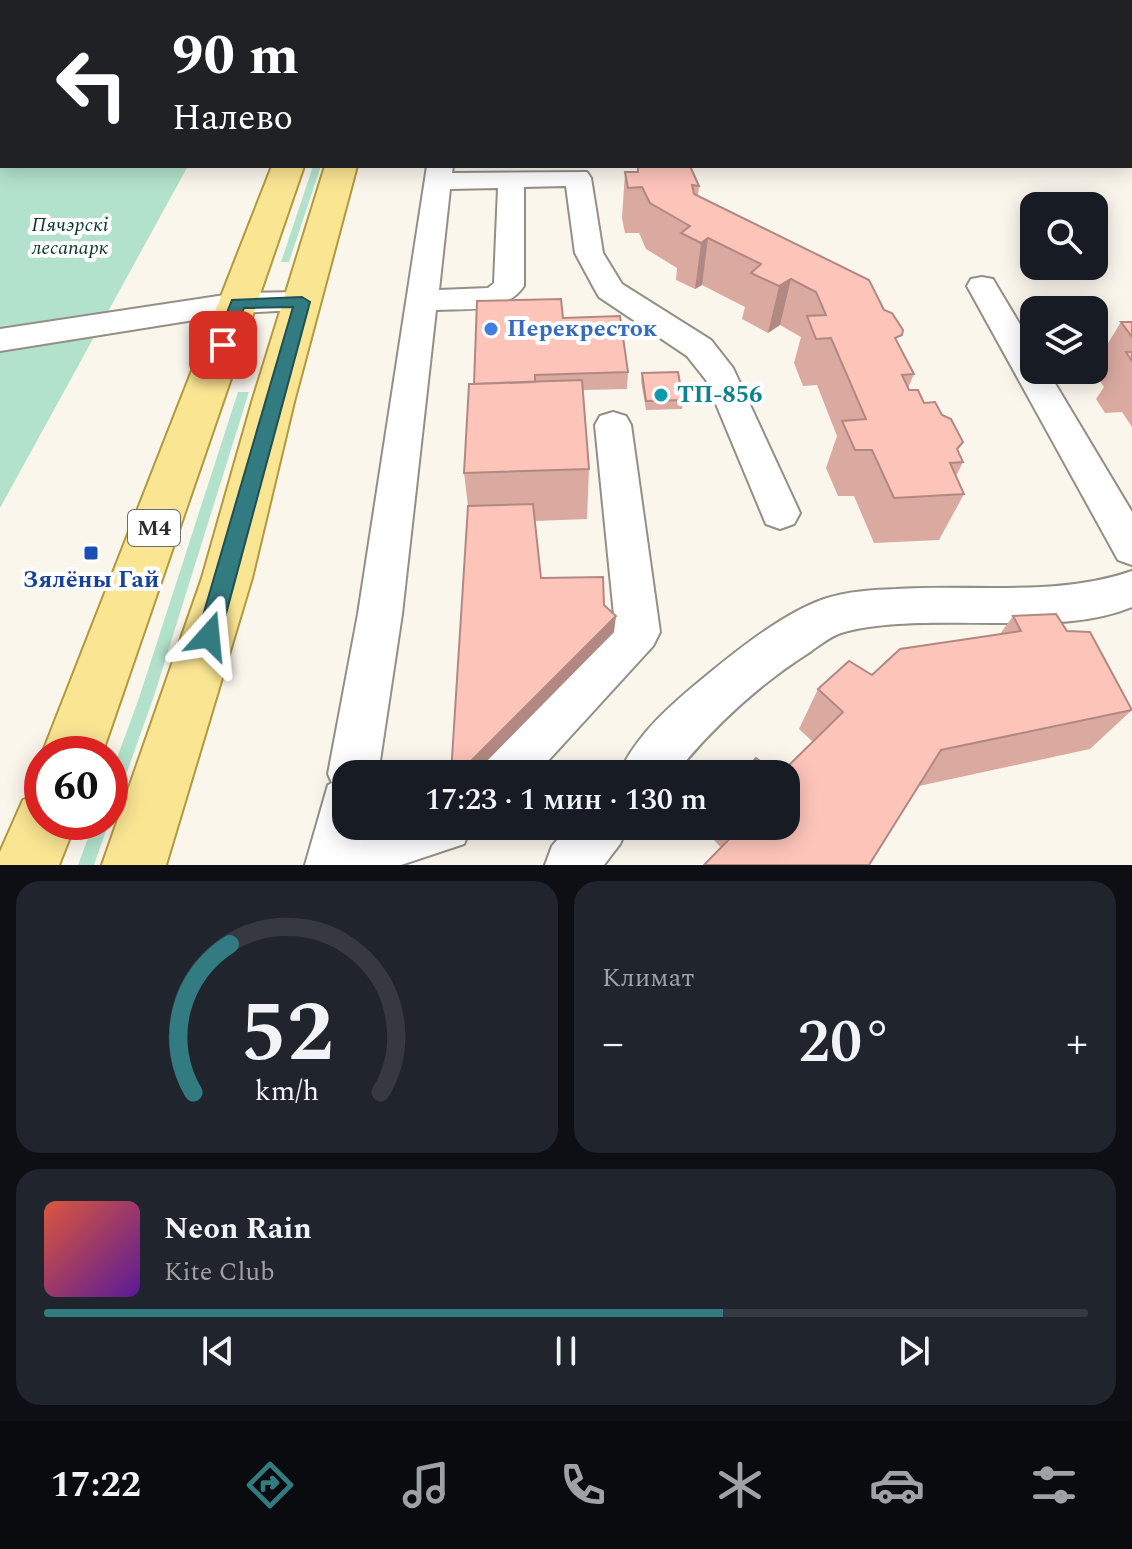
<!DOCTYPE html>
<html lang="ru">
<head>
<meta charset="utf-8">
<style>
	:root { --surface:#171b24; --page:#20242c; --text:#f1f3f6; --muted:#9ea1a6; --line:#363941; --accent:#327b80 }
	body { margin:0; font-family:Spectral,serif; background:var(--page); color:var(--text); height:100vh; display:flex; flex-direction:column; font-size:30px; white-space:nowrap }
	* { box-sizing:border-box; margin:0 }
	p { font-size:26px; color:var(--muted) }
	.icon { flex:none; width:44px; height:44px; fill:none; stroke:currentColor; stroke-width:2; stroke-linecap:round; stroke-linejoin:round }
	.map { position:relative; height:865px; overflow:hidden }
	.details { display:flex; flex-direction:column; gap:16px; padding:16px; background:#0d0f14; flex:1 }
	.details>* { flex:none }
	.guide { position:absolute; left:0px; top:0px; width:1132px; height:168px; box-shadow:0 4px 20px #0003; background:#202124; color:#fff; overflow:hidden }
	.tools { position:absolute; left:1020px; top:192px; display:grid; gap:16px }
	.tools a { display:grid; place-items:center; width:88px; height:88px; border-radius:16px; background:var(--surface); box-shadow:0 4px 20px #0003; font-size:40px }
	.speed { position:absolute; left:24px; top:736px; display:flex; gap:16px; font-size:40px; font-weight:700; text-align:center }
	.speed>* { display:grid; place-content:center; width:104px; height:104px; border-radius:50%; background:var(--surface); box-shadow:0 4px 20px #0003; line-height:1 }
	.speed .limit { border:12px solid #d22; background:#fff; color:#111 }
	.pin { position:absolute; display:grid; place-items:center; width:68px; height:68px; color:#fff; margin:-34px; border-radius:16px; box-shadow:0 4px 12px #0006 }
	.me { position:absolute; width:88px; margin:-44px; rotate:18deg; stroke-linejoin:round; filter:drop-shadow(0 0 6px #0008) }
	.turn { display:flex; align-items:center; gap:28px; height:168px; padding:0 40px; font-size:36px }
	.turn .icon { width:104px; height:104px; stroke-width:2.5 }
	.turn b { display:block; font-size:56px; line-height:68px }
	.big { font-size:60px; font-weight:600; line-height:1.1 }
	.details .widget { flex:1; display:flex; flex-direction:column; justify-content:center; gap:12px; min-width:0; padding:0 28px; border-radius:24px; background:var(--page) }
	.details .dial { align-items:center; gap:0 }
	.dial svg { height:208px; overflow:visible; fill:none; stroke:var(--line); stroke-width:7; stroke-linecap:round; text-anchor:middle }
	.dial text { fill:var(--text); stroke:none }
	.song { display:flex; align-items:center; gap:24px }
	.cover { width:96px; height:96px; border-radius:12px; background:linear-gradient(135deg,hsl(10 70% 55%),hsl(270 70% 35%)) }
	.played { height:8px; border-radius:4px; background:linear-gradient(90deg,var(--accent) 65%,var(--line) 65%) }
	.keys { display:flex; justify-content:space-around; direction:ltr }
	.heat { display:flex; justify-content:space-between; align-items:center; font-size:44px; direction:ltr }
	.details .tiles { flex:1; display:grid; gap:16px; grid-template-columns:1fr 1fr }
	.widget:last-child { grid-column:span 2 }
	.trip { position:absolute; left:332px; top:760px; width:468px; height:80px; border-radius:24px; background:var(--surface); box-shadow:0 4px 20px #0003; font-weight:600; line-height:80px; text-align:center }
	.tabs { display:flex; height:128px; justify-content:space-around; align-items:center; background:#090b0e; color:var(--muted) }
	.tabs .icon { width:56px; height:56px }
	.tabs .active { color:var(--accent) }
	.tabs b { font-size:36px; color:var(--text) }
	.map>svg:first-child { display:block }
	.green { fill:#b2e2cb }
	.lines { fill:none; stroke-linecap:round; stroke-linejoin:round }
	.minor-casing { stroke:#948f86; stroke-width:4 }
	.major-casing { stroke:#b1993f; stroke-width:4 }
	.minor { fill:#fff; fill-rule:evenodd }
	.major { fill:#fae593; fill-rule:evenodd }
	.wall { fill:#daa9a0 }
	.shaded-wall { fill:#b18982 }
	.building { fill:#fdc4ba; stroke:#b18982; stroke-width:2 }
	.route { fill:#327b80; stroke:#205053; stroke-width:2 }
	.shop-dot { fill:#3f7fe0; stroke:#fff; stroke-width:3 }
	.culture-dot { fill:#0f9aa8; stroke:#fff; stroke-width:3 }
	.transit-dot { fill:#1a4fb4; stroke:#fff; stroke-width:3 }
	.labels { text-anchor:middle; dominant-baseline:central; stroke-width:8; stroke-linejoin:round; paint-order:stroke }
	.far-park-label { font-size:20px; font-style:italic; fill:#073726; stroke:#fff }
	.shield { fill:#fff; stroke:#6e6d6a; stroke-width:2 }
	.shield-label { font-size:22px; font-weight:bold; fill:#302e2a }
	.shop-label { font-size:24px; font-weight:bold; fill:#366cbe; stroke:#fff; text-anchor:start }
	.culture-label { font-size:24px; font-weight:bold; fill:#0d838f; stroke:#fff; text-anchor:start }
	.transit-label { font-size:24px; font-weight:bold; fill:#164399; stroke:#fff }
</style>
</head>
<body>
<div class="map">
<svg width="1132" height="865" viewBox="0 0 1132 865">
	<rect width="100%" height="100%" fill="#fbf6ec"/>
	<!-- green -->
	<path class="green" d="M0,0H279L2,2V166H188L0,508Z
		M313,166H321L289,262H281Z
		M238,392H249L154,696L110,820V777L139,698Z
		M94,822H109L94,865H78Z"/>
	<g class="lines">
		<defs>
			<path id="minor" d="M451,0H471V2H451Z
				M583,0H603V2H583Z
				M795,0H815L817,2H797Z
				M1113,0H1132V6L1130,2Z
				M427,166H453L452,173L587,172L591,178L603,253L622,284L711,340L733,368L800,513L794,524L780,529L766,524L706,380L687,356L599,297L595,290L575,253L566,186L524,187V286C505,314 467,308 436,310L402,614L378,774H346V826H472L464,844L401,865H305L328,785L332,783L328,774L358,614ZM498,188L494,283L488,288L439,290L450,189Z
				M982,277L993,279L997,286L1034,348V370H1047L1132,512V565L1118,560L967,286L971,279Z
				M302,292L313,295L317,302L313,309L238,313L0,351V329L238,293Z
				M613,412L626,416L631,425L660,632L653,646L536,774H477L485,757L615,625L595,425L600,416Z
				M1132,571V607C1087,625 1041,623 994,623C950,623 882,620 841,633C831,636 820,645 810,652C758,685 714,726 675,774H619C636,734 674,702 707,675C740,648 784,613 824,599C848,591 872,590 896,589C974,584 1058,597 1132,571Z
				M569,826H628L620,844L604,865H545L552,846Z"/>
			<path id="major" d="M338,0H362L337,2Z
				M376,0H400V2H376Z
				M272,166H304L102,754H42Z
				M325,166H357L294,402L252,578L166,865H102L202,578L252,402Z
				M42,792V822H76L59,865H0V852L23,800Z"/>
		</defs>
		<!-- minor casing -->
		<use href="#minor" class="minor-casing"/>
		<!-- major casing -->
		<use href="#major" class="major-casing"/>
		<!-- minor -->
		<use href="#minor" class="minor"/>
		<!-- major -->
		<use href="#major" class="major"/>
	</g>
	<!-- wall -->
	<path class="wall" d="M594,0H766V2H594Z
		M850,0H881V2H853Z
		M625,172L699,186L698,196L899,344L914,374L908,388L909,390L924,403L958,452L963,462L956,476L964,494L939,540L874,543L854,496H838L826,468L837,436L817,385L803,386L794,363L801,337L780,325L768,333L742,319L745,307L702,285L695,289L676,280L677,268L646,249L639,233H625L622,218Z
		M563,318L628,372L627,389L583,390L589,469L587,519L535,521L541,578L604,605L614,632L474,774L468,506L464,473Z
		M1121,322H1132V427L1122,412L1105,413L1096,399L1104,387L1092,370H1094V366Z
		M642,373L683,400L682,409L646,410L641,381Z
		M1013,616L1067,631L1132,710L1090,749L919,786L721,848L708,833L710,826H786L813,742L799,729L818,689L872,675L1000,634Z"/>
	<!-- shaded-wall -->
	<path class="shaded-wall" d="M659,0H679V2H655Z
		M708,238L702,285L695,289L701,243Z
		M791,279L780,325L768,333L779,286Z
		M616,616L614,632L474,774H458Z"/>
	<!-- building -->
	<path class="building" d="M599,0H659L655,2H599L602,1Z
		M638,166H690L699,186L692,185L694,194L869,280L884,310L892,313L903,330L902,335L895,338L914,374L902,375L909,390H918L924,403L935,402L942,415L951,419L963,442L957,449L963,462L950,463L964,494L894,498L872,450H855L842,421L866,419L831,338L816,339L807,316L826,315L816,292L791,279L779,286L751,273L761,264L708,238L701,243L681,233L690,226L650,203L642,187L628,188L625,172H638Z
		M561,299L563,318L620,316L628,372L535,375V382L474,384L477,301Z
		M1121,322H1132V337Z
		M1126,352H1132V361Z
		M678,372L683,400L646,401L642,373Z
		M582,380L589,469L464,473L469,384Z
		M533,504L541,578L603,577L604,605L616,616L458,774H451L468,506Z
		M1056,614L1067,631L1090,632L1132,710L941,750L869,865H704L742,826H786V774H780L843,712L818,689L849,661L872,675L900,649L1021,631L1013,616Z
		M756,758L776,774H742Z"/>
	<!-- route -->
	<path class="route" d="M302,297L310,302L220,636L216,643L209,646L201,643L197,636L293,307L244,308L228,349H217L214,345L232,300Z"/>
	<!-- markers -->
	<circle class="shop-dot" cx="491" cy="329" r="8"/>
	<circle class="culture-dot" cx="661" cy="395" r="8"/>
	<rect class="transit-dot" x="83" y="545" width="16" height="16" rx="4"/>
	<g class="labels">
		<!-- far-park labels -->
		<g class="far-park-label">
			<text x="70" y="225">Пячэрскі<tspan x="70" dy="23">лесапарк</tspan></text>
		</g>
		<!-- shield labels -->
		<rect class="shield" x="128" y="510" width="52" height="36" rx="6"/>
		<g class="shield-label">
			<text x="154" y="528">М4</text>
		</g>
		<!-- shop labels -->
		<g class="shop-label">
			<text x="507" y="329">Перекресток</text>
		</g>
		<!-- culture labels -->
		<g class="culture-label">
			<text x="677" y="395">ТП-856</text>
		</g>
		<!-- transit labels -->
		<g class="transit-label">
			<text x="91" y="580">Зялёны Гай</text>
		</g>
	</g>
</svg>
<div class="tools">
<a><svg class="icon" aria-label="search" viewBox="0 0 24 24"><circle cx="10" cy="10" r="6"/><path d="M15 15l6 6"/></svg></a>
<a><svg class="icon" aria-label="layers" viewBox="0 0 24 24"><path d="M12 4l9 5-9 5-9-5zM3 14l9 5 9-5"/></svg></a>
</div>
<div class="speed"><div class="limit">60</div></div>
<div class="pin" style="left:223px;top:345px;background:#d93025"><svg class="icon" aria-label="arrive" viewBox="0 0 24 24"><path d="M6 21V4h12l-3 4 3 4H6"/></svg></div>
<svg class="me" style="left:209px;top:636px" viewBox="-20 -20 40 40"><path d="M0-17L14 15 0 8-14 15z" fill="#327b80" stroke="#fff" stroke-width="4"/></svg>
<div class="trip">17:23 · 1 мин · 130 m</div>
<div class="guide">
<div class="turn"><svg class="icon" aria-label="left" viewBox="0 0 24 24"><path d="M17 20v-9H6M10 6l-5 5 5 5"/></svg><div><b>90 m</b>Налево</div></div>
</div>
</div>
<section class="details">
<div class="tiles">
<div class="widget dial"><svg viewBox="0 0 100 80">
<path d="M14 69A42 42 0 1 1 86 69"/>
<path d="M14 69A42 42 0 0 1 28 12" stroke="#327b80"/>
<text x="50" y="56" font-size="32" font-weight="700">52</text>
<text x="50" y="72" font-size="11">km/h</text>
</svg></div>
<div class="widget"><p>Климат</p>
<div class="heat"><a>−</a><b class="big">20°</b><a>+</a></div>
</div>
<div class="widget">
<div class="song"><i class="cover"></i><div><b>Neon Rain</b><p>Kite Club</p></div></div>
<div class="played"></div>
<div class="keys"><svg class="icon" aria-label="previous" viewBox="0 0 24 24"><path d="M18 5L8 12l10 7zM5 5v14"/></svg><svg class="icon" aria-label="pause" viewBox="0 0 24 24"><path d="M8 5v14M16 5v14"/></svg><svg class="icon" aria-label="next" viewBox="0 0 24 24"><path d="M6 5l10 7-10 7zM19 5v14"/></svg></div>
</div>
</div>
</section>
<nav class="tabs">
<b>17:22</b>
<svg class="icon active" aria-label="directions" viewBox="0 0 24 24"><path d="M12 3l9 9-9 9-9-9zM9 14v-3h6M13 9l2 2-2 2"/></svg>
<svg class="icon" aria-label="music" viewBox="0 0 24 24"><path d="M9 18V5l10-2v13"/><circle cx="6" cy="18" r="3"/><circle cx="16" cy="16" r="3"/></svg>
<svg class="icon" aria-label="phone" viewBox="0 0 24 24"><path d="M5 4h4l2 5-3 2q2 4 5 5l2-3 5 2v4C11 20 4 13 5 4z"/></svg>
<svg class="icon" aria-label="climate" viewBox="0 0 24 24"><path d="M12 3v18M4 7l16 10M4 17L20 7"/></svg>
<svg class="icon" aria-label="car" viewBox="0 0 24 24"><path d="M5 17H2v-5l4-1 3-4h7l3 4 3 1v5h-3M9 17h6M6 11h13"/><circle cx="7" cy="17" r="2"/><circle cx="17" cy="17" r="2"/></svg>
<svg class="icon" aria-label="filters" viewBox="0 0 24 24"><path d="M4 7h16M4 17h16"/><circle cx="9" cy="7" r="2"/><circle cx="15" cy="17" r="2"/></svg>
</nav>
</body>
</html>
